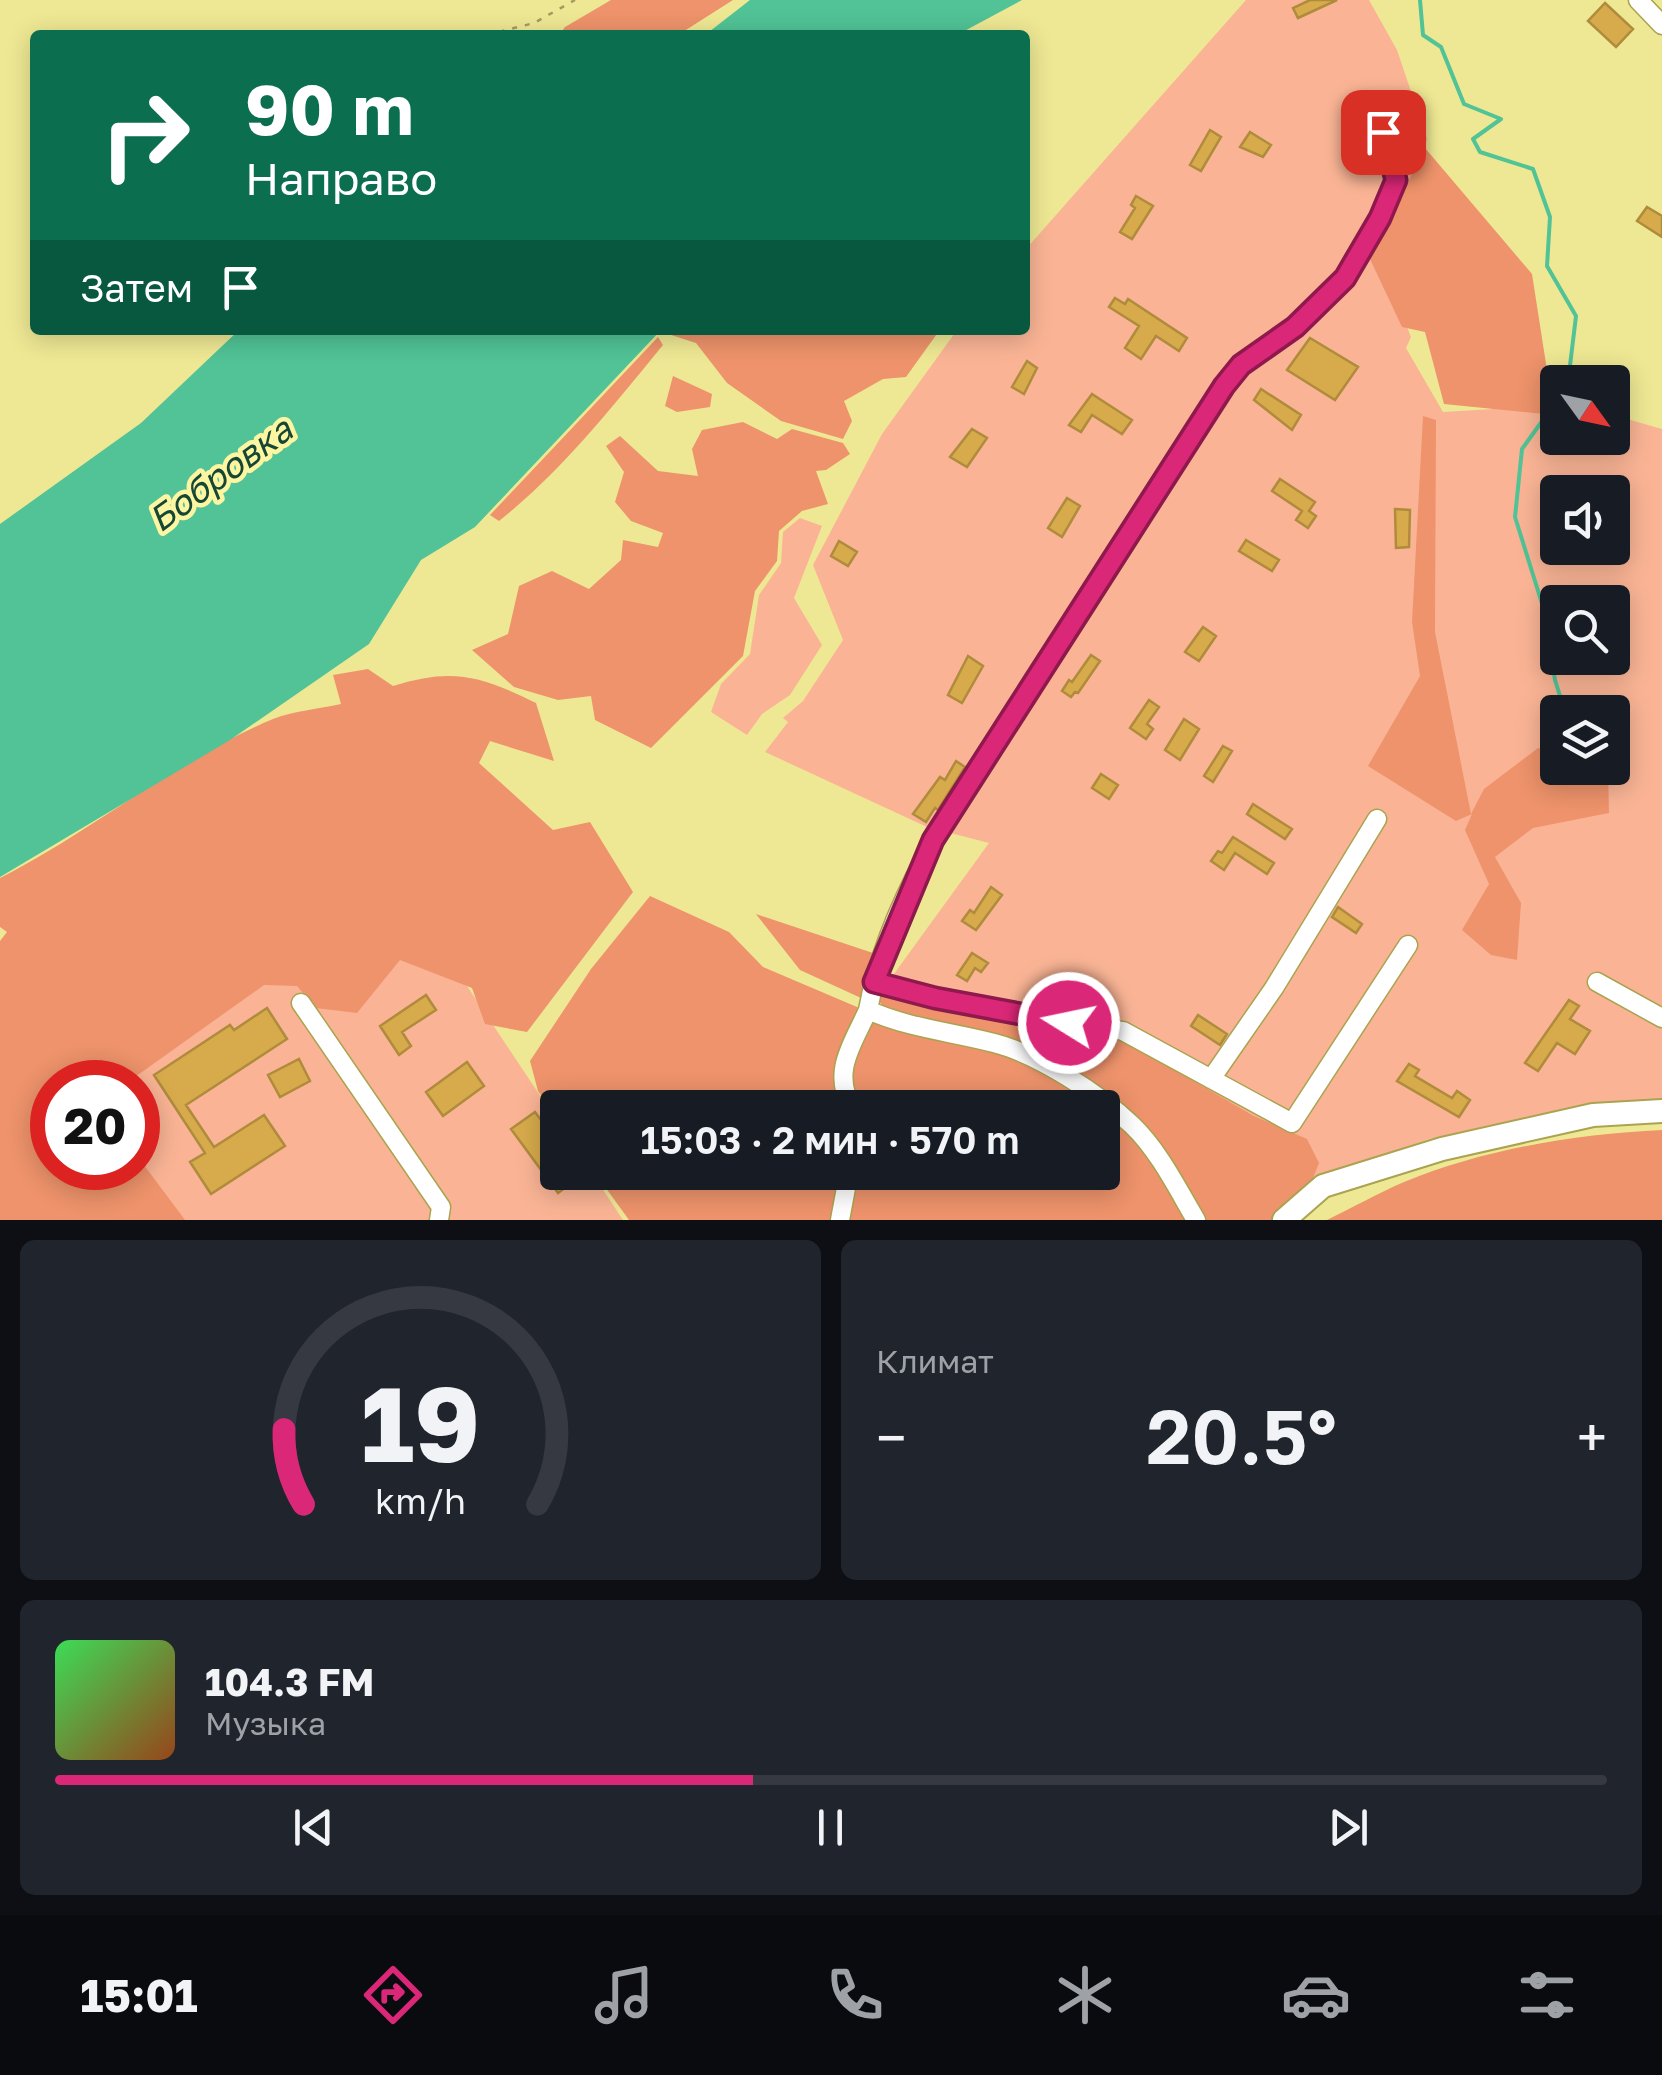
<!DOCTYPE html>
<html lang="ru">
<head>
<meta charset="utf-8">
<style>
	:root { --surface:#171b24; --page:#20242c; --text:#f1f3f6; --muted:#9ea1a6; --line:#363941; --accent:#db2777 }
	body { margin:0; font-family:"Golos Text",sans-serif; background:var(--page); color:var(--text); height:100vh; display:flex; flex-direction:column; font-size:38px; white-space:nowrap }
	* { box-sizing:border-box; margin:0 }
	p { font-size:32px; color:var(--muted) }
	.icon { flex:none; width:55px; height:55px; fill:none; stroke:currentColor; stroke-width:2; stroke-linecap:round; stroke-linejoin:round }
	.map { position:relative; height:1220px; overflow:hidden }
	.details { display:flex; flex-direction:column; gap:20px; padding:20px; background:#0d0f14; flex:1 }
	.details>* { flex:none }
	.hud { position:absolute; left:30px; top:30px; width:1000px; height:305px; border-radius:10px; box-shadow:0 5px 25px #0003; background:#0b6e4f; color:#fff; overflow:hidden }
	.needle { width:65px; rotate:123deg }
	.fabs { position:absolute; left:1540px; top:365px; display:grid; gap:20px }
	.fabs a { display:grid; place-items:center; width:90px; height:90px; border-radius:10px; background:var(--surface); box-shadow:0 5px 25px #0003; font-size:50px }
	.speed { position:absolute; left:30px; top:1060px; display:flex; gap:20px; font-size:50px; font-weight:700; text-align:center }
	.speed>* { display:grid; place-content:center; width:130px; height:130px; border-radius:50%; background:var(--surface); box-shadow:0 5px 25px #0003; line-height:1 }
	.speed .limit { border:15px solid #d22; background:#fff; color:#111 }
	.pin { position:absolute; display:grid; place-items:center; width:85px; height:85px; color:#fff; margin:-42px; border-radius:20px; box-shadow:0 5px 15px #0006 }
	.me { position:absolute; width:110px; margin:-55px; rotate:280deg; stroke-linejoin:round; filter:drop-shadow(0 0 8px #0008) }
	.turn { display:flex; align-items:center; gap:35px; height:210px; padding:0 50px; font-size:45px }
	.turn .icon { width:130px; height:130px; stroke-width:2.5 }
	.turn b { display:block; font-size:70px; line-height:85px }
	.then { display:flex; align-items:center; height:95px; padding:0 50px; background:#0003; gap:20px; font-size:38px }
	.big { font-size:75px; font-weight:600; line-height:1.1 }
	.details .card { flex:1; display:flex; flex-direction:column; justify-content:center; gap:15px; min-width:0; padding:0 35px; border-radius:15px; background:var(--page) }
	.details .dial { align-items:center; gap:0 }
	.dial svg { height:260px; overflow:visible; fill:none; stroke:var(--line); stroke-width:7; stroke-linecap:round; text-anchor:middle }
	.dial text { fill:var(--text); stroke:none }
	.song { display:flex; align-items:center; gap:30px }
	.cover { width:120px; height:120px; border-radius:15px; background:linear-gradient(135deg,hsl(130 70% 55%),hsl(20 70% 35%)) }
	.played { height:10px; border-radius:5px; background:linear-gradient(90deg,var(--accent) 45%,var(--line) 45%) }
	.keys { display:flex; justify-content:space-around; direction:ltr }
	.heat { display:flex; justify-content:space-between; align-items:center; font-size:55px; direction:ltr }
	.details .tiles { flex:1; display:grid; gap:20px; grid-template-columns:1fr 1fr }
	.card:last-child { grid-column:span 2 }
	.trip { position:absolute; left:540px; top:1090px; width:580px; height:100px; border-radius:10px; background:var(--surface); box-shadow:0 5px 25px #0003; font-weight:600; line-height:100px; text-align:center }
	.tabs { display:flex; height:160px; justify-content:space-around; align-items:center; background:#090b0e; color:var(--muted) }
	.tabs .icon { width:70px; height:70px }
	.tabs .selected { color:var(--accent) }
	.tabs b { font-size:45px; color:var(--text) }
	.map>svg:first-child { display:block }
	.green { fill:#fab495; fill-rule:evenodd }
	.forest { fill:#ee936b }
	.water { fill:#51c396 }
	.lines { fill:none; stroke-linecap:round; stroke-linejoin:round }
	.stream { stroke:#51c396; stroke-width:4 }
	.building { fill:#d7ab4c; stroke:#af8b3c; stroke-width:2.5 }
	.minor-casing { stroke:#aaa350; stroke-width:21 }
	.major-casing { stroke:#aaa350; stroke-width:26 }
	.path { stroke:#a19d5f; stroke-width:2.5; stroke-dasharray:5 8; stroke-linecap:butt }
	.minor { stroke:#fff; stroke-width:18 }
	.major { stroke:#fff; stroke-width:22 }
	.route-casing { stroke:#8e194d; stroke-width:25 }
	.route { stroke:#db2777; stroke-width:18 }
	.labels { text-anchor:middle; dominant-baseline:central; stroke-width:9; stroke-linejoin:round; paint-order:stroke }
	.water-label { font-size:35px; font-style:italic; fill:#164634; stroke:#fcf5a1 }
</style>
</head>
<body>
<div class="map">
<svg width="1662" height="1220" viewBox="0 0 1662 1220">
	<rect width="100%" height="100%" fill="#eee894"/>
	<!-- green -->
	<path class="green" d="M1246,0H1369L1397,50L1427,139L1418,174L1377,254L1411,337L1406,348L1443,412L1557,405L1558,438H1612L1613,415L1662,429V1101L1558,1114L1429,1139L1301,1182L930,1014L883,989L989,843L927,827L765,752L788,722L783,718L803,701L843,640L813,565L882,434L957,330H1025V250ZM1558,492H1612V548H1558ZM1558,602H1612V658H1558ZM1558,712H1612V768H1558Z
		M800,518L822,526L794,598L822,645L790,695L762,714L747,735L711,712L721,684L750,654L759,595L781,563L783,532Z
		M268,945L451,962L557,1121L558,1172L592,1173L623,1220H156L138,1168V1082H82Z"/>
	<!-- forest -->
	<path class="forest" d="M611,0H733L678,35H559L565,27Z
		M1425,148L1532,274L1554,415L1444,404L1425,332L1402,327L1370,259Z
		M668,330H939V331L906,377L883,379L844,401L852,421L843,439L781,421L727,383L696,343L665,333Z
		M658,337L663,345C612,407 562,471 499,521L490,515Z
		M673,376L712,394L710,407L677,412L665,406Z
		M1423,416L1436,420L1435,632L1471,814L1484,789L1538,748L1557,753L1558,768H1608L1609,813L1533,828L1495,857L1521,903L1517,960L1491,955L1462,930L1489,884L1465,830L1472,814L1456,821L1368,766L1420,676L1412,622Z
		M743,422L777,439L792,429L843,443L850,454L826,470L816,471L828,504L802,511L779,531L777,561L755,591L743,656L651,748L595,720L591,696L558,700L514,687L472,650L508,634L519,586L552,571L589,589L621,560L623,540L658,547L663,533L631,521L615,502L624,472L606,446L620,436L658,471L698,476L692,449L702,430Z
		M368,669L393,686C453,667 481,676 536,703L554,761L490,741L479,763L553,830L590,822L633,892L527,1032L485,1024L472,988L400,960L357,1013L316,1008L297,986L264,985L128,1082H52V1168H138V1157L185,1220H0V941L7,932L0,927V878C93,831 177,759 273,719C293,711 319,709 341,704L333,675Z
		M650,896L729,932L763,967L897,1024L1004,1048L1074,1084L1137,1134L1190,1220H629L595,1173L1102,1172V1108H558L557,1119L538,1091L530,1061L591,969Z
		M756,914L873,953L861,998L800,970Z
		M886,990L946,1011L1110,1033L1254,1116L1307,1139L1319,1163L1300,1210L1286,1220H1202L1169,1164L1059,1068L892,1016L876,998Z
		M1662,1130V1220H1327C1352,1208 1378,1193 1404,1182C1484,1149 1576,1134 1662,1130Z"/>
	<!-- water -->
	<path class="water" d="M750,0H1022L957,35H705Z
		M239,330H661L475,527L421,560L369,644L230,740L0,877V524L141,423Z"/>
	<g class="lines">
		<!-- stream -->
		<path class="stream" d="M1420,0L1423,35L1441,47L1464,104L1501,119L1473,139L1480,152L1533,169L1550,217L1547,266L1576,316L1568,382
			M1558,399L1522,449L1515,517L1544,610L1555,680L1565,712"/>
	</g>
	<!-- building -->
	<path class="building" d="M1310,0H1337L1298,18L1293,8Z
		M1605,3L1633,29L1616,47L1588,21Z
		M1210,130L1221,137L1201,171L1190,165Z
		M1250,132L1271,145L1263,157L1240,147Z
		M1136,196L1153,206L1132,239L1120,232L1135,208L1131,205Z
		M1647,207L1662,216V237L1637,221Z
		M1115,298L1125,304L1128,299L1187,338L1179,351L1156,336L1141,359L1125,348L1139,326L1109,307Z
		M1310,338L1358,367L1335,400L1287,370Z
		M1027,361L1037,368L1024,394L1012,387Z
		M1261,389L1301,415L1292,430L1254,400Z
		M1092,394L1132,420L1122,434L1092,415L1081,432L1069,425Z
		M972,429L987,438L967,467L950,457Z
		M1280,479L1315,502L1309,511L1316,516L1308,528L1296,520L1302,511L1272,491Z
		M1067,498L1080,506L1062,537L1048,528Z
		M1395,509L1410,510L1409,547L1396,548Z
		M1246,540L1279,560L1272,571L1239,551Z
		M839,541L857,552L848,566L831,556Z
		M1203,627L1216,636L1199,661L1185,652Z
		M1091,655L1100,661L1078,693L1075,692L1071,697L1062,691L1069,680L1072,682Z
		M968,656L983,666L962,703L948,695Z
		M1149,700L1159,707L1147,724L1153,729L1146,739L1130,728Z
		M1184,719L1199,729L1180,760L1165,750Z
		M1223,746L1232,751L1213,782L1204,776Z
		M956,761L965,767L938,810L935,808L926,822L913,814L940,777L945,780Z
		M1101,774L1118,785L1109,799L1092,788Z
		M1253,804L1292,829L1285,839L1247,814Z
		M1233,837L1274,863L1267,874L1235,853L1224,870L1211,861L1218,851L1222,853Z
		M991,887L1002,895L976,930L962,921L970,910L974,913Z
		M1338,907L1362,924L1356,933L1332,917Z
		M972,953L988,963L981,972L975,968L967,981L957,975Z
		M426,995L436,1010L402,1032L411,1046L399,1055L380,1026Z
		M1569,1000L1579,1006L1570,1019L1590,1031L1575,1054L1557,1043L1538,1071L1525,1063Z
		M267,1008L287,1039L186,1105L214,1147L264,1115L285,1146L211,1194L190,1162L205,1153L154,1075L230,1025L234,1030Z
		M1198,1015L1227,1034L1220,1045L1191,1026Z
		M299,1059L310,1081L280,1097L268,1075Z
		M467,1062L484,1086L443,1116L426,1092Z
		M1409,1064L1419,1070L1415,1076L1452,1098L1457,1091L1470,1100L1459,1117L1397,1081Z
		M535,1112L558,1143V1172H586L558,1193L511,1129Z"/>
	<g class="lines">
		<defs>
			<path id="minor" d="M1638,0L1662,25
				M873,982L935,998L1123,1031L1292,1123L1408,945
				M1597,982L1662,1018
				M301,1003L441,1207L439,1220
				M1211,1079L1274,988L1377,819
				M852,1108C831,1071 853,1044 868,1010
				M840,1220L849,1172
				M1196,1220C1177,1188 1159,1151 1132,1125C1099,1094 1038,1054 994,1043C952,1032 908,1028 868,1010C891,884 981,767 1049,662C1109,571 1166,478 1224,386L1241,365L1295,327L1345,278L1380,218L1397,180L1383,132"/>
			<path id="major" d="M1284,1220L1323,1186L1442,1149L1593,1115L1662,1111"/>
		</defs>
		<!-- minor casing -->
		<use href="#minor" class="minor-casing"/>
		<!-- major casing -->
		<use href="#major" class="major-casing"/>
		<!-- path -->
		<path class="path" d="M487,35L534,23L575,0"/>
		<!-- minor -->
		<use href="#minor" class="minor"/>
		<!-- major -->
		<use href="#major" class="major"/>
	</g>
	<g class="lines">
		<defs>
			<path id="route" d="M1069,1023L935,998L874,982L933,840L1224,386L1241,365L1295,327L1345,278L1380,218L1396,180L1383,132"/>
		</defs>
		<!-- route casing -->
		<use href="#route" class="route-casing"/>
		<!-- route -->
		<use href="#route" class="route"/>
	</g>
	<g class="labels">
		<!-- water labels -->
		<g class="water-label">
			<text transform="translate(220 474) rotate(-36)">Бобровка</text>
		</g>
	</g>
</svg>
<div class="fabs">
<a><svg class="needle" viewBox="-14 -14 28 28"><path d="M0-13l5 13h-10z" fill="#e53935"/><path d="M0 13l5-13h-10z" fill="#9ea1a6"/></svg></a>
<a><svg class="icon" aria-label="sound" viewBox="0 0 24 24"><path d="M4 9h4l5-4v14l-5-4H4zM17 9q2 3 0 6"/></svg></a>
<a><svg class="icon" aria-label="search" viewBox="0 0 24 24"><circle cx="10" cy="10" r="6"/><path d="M15 15l6 6"/></svg></a>
<a><svg class="icon" aria-label="layers" viewBox="0 0 24 24"><path d="M12 4l9 5-9 5-9-5zM3 14l9 5 9-5"/></svg></a>
</div>
<div class="speed"><div class="limit">20</div></div>
<div class="pin" style="left:1383px;top:132px;background:#d93025"><svg class="icon" aria-label="arrive" viewBox="0 0 24 24"><path d="M6 21V4h12l-3 4 3 4H6"/></svg></div>
<svg class="me" style="left:1069px;top:1023px" viewBox="-20 -20 40 40"><circle r="17" fill="#db2777" stroke="#fff" stroke-width="3"/><path d="M0-11L8 9 0 5-8 9z" fill="#fff"/></svg>
<div class="trip">15:03 · 2 мин · 570 m</div>
<div class="hud">
<div class="turn"><svg class="icon" aria-label="right" viewBox="0 0 24 24"><path d="M7 20v-9h11M14 6l5 5-5 5"/></svg><div><b>90 m</b>Направо</div></div>
<div class="then">Затем<svg class="icon" aria-label="arrive" viewBox="0 0 24 24"><path d="M6 21V4h12l-3 4 3 4H6"/></svg></div>
</div>
</div>
<section class="details">
<div class="tiles">
<div class="card dial"><svg viewBox="0 0 100 80">
<path d="M14 69A42 42 0 1 1 86 69"/>
<path d="M14 69A42 42 0 0 1 8 46" stroke="#db2777"/>
<text x="50" y="56" font-size="32" font-weight="700">19</text>
<text x="50" y="72" font-size="11">km/h</text>
</svg></div>
<div class="card"><p>Климат</p>
<div class="heat"><a>−</a><b class="big">20.5°</b><a>+</a></div>
</div>
<div class="card">
<div class="song"><i class="cover"></i><div><b>104.3 FM</b><p>Музыка</p></div></div>
<div class="played"></div>
<div class="keys"><svg class="icon" aria-label="previous" viewBox="0 0 24 24"><path d="M18 5L8 12l10 7zM5 5v14"/></svg><svg class="icon" aria-label="pause" viewBox="0 0 24 24"><path d="M8 5v14M16 5v14"/></svg><svg class="icon" aria-label="next" viewBox="0 0 24 24"><path d="M6 5l10 7-10 7zM19 5v14"/></svg></div>
</div>
</div>
</section>
<nav class="tabs">
<b>15:01</b>
<svg class="icon selected" aria-label="directions" viewBox="0 0 24 24"><path d="M12 3l9 9-9 9-9-9zM9 14v-3h6M13 9l2 2-2 2"/></svg>
<svg class="icon" aria-label="music" viewBox="0 0 24 24"><path d="M9 18V5l10-2v13"/><circle cx="6" cy="18" r="3"/><circle cx="16" cy="16" r="3"/></svg>
<svg class="icon" aria-label="phone" viewBox="0 0 24 24"><path d="M5 4h4l2 5-3 2q2 4 5 5l2-3 5 2v4C11 20 4 13 5 4z"/></svg>
<svg class="icon" aria-label="climate" viewBox="0 0 24 24"><path d="M12 3v18M4 7l16 10M4 17L20 7"/></svg>
<svg class="icon" aria-label="car" viewBox="0 0 24 24"><path d="M5 17H2v-5l4-1 3-4h7l3 4 3 1v5h-3M9 17h6M6 11h13"/><circle cx="7" cy="17" r="2"/><circle cx="17" cy="17" r="2"/></svg>
<svg class="icon" aria-label="filters" viewBox="0 0 24 24"><path d="M4 7h16M4 17h16"/><circle cx="9" cy="7" r="2"/><circle cx="15" cy="17" r="2"/></svg>
</nav>
</body>
</html>
